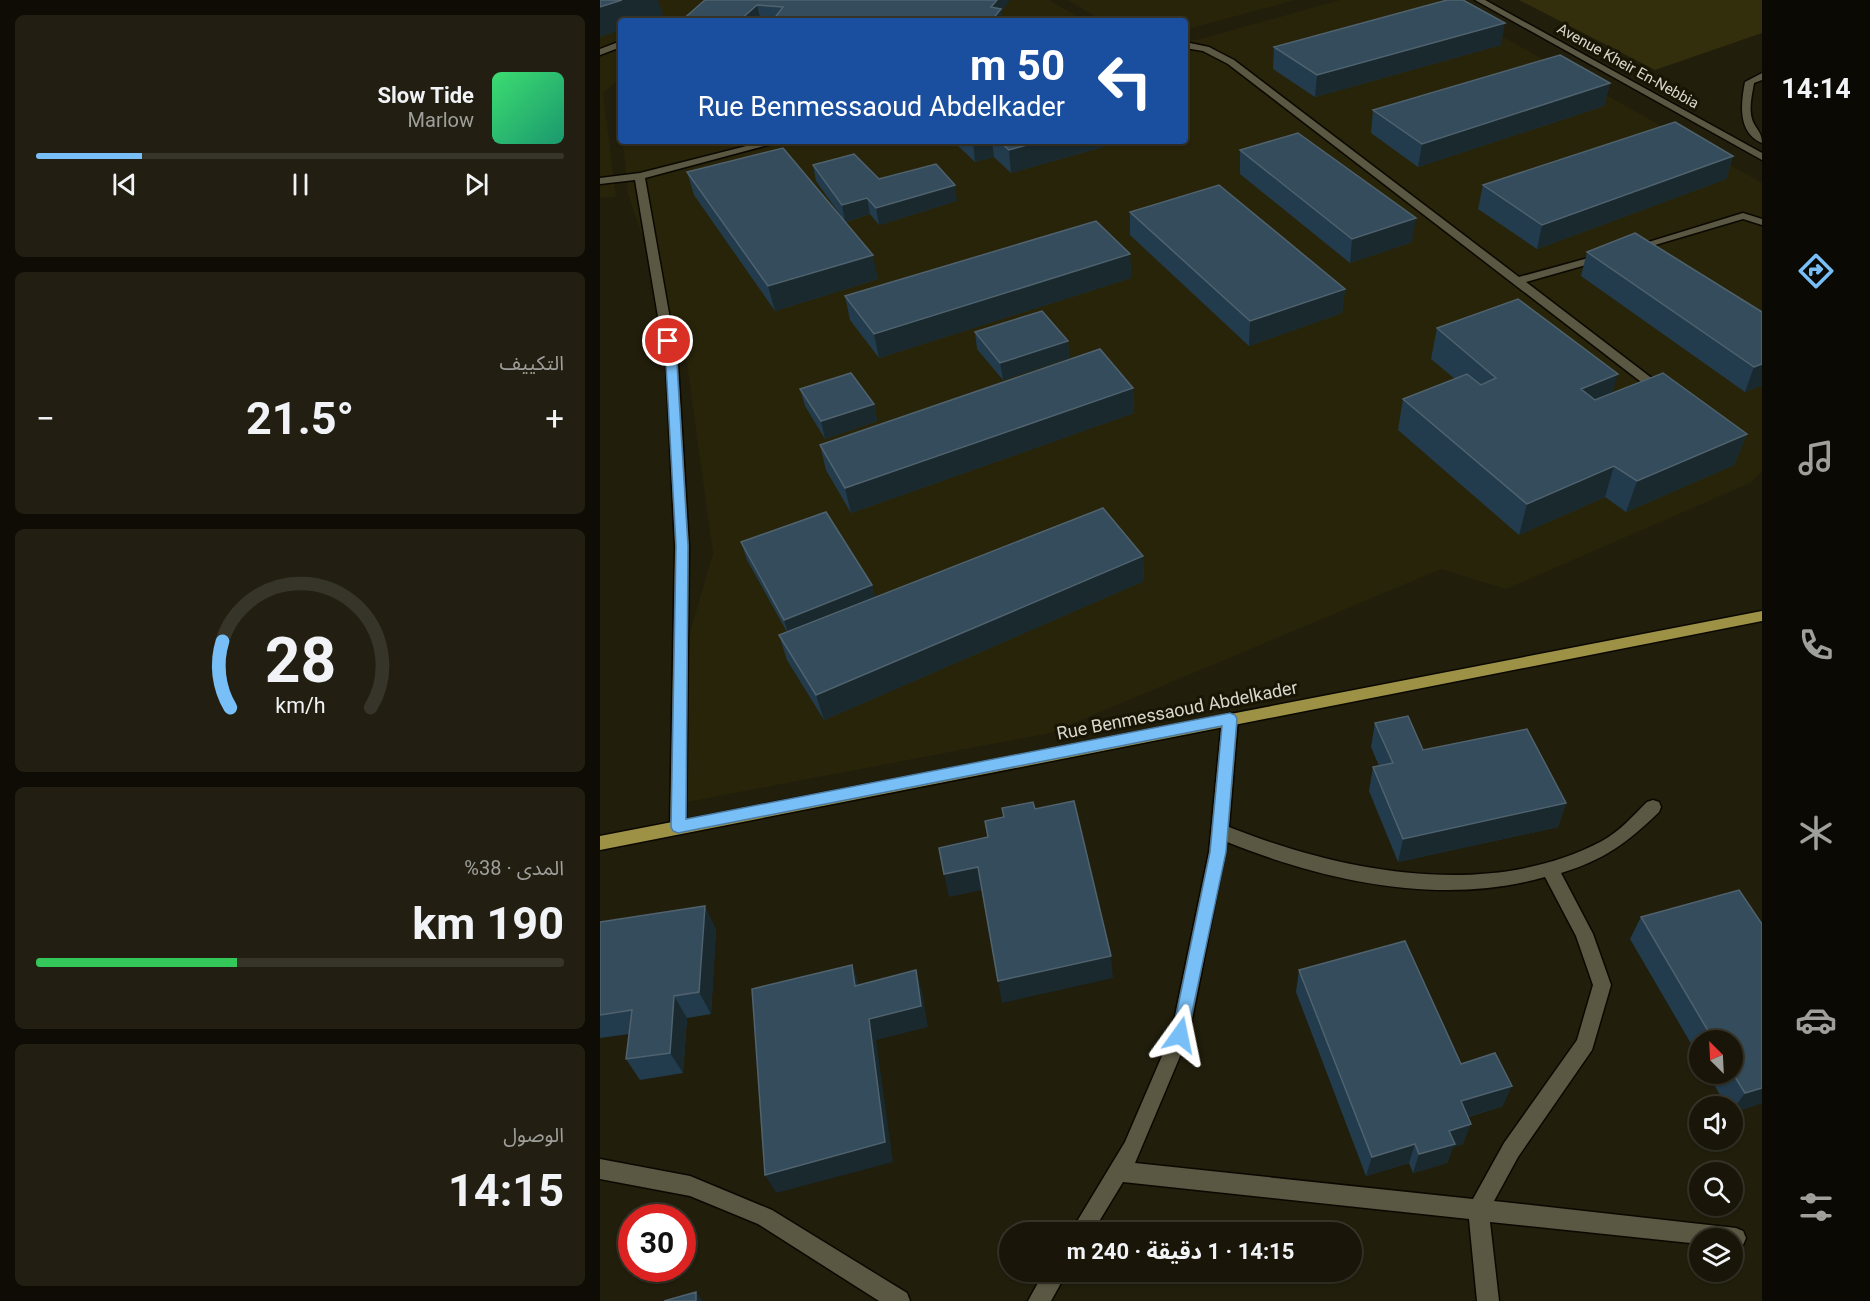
<!DOCTYPE html>
<html lang="ar">
<head>
<meta charset="utf-8">
<style>
	:root { --surface:#191609; --page:#221f12; --text:#f1f3f6; --muted:#9f9f9c; --line:#37352a; --accent:#78bff7 }
	body { margin:0; font-family:Roboto,"Noto Sans Arabic",sans-serif; background:var(--page); color:var(--text); direction:rtl; height:100vh; display:flex; flex-direction:column; font-size:22px; white-space:nowrap }
	* { box-sizing:border-box; margin:0 }
	p { font-size:20px; color:var(--muted) }
	.icon { flex:none; width:33px; height:33px; fill:none; stroke:currentColor; stroke-width:2; stroke-linecap:round; stroke-linejoin:round }
	.map { position:relative; flex:1; overflow:hidden; direction:ltr }
	.panel { display:flex; flex-direction:column; gap:15px; padding:15px; background:#0e0c05; width:600px }
	.panel>* { flex:none }
	.banner { position:absolute; left:18px; top:18px; width:570px; height:126px; border-radius:6px; box-shadow:0 2px 4px #0004,0 0 0 2px var(--line); direction:rtl; background:#1a4fa0; color:#fff; overflow:hidden }
	.needle { width:39px; rotate:336deg }
	.tools { position:absolute; left:1089px; top:1030px; display:grid; gap:12px }
	.tools a { display:grid; place-items:center; width:54px; height:54px; border-radius:50%; background:var(--surface); box-shadow:0 2px 4px #0004,0 0 0 2px var(--line); font-size:30px }
	.speed { position:absolute; left:18px; top:1204px; display:flex; gap:12px; font-size:30px; font-weight:700; text-align:center }
	.speed>* { display:grid; place-content:center; width:78px; height:78px; border-radius:50%; background:var(--surface); box-shadow:0 2px 4px #0004,0 0 0 2px var(--line); line-height:1 }
	.speed .limit { border:9px solid #d22; background:#fff; color:#111 }
	.pin { position:absolute; display:grid; place-items:center; width:51px; height:51px; color:#fff; margin:-26px; border:3px solid #fff; border-radius:50%; box-shadow:0 2px 6px #0007 }
	.me { position:absolute; width:66px; margin:-33px; rotate:12deg; stroke-linejoin:round; filter:drop-shadow(0 0 4px #0008) }
	.turn { display:flex; align-items:center; gap:21px; height:126px; padding:0 24px; font-size:27px }
	.turn .icon { width:78px; height:78px; stroke-width:2.5 }
	.turn b { display:block; font-size:42px; line-height:51px }
	.big { font-size:45px; font-weight:700; line-height:1.1 }
	.panel .card { flex:1; display:flex; flex-direction:column; justify-content:center; gap:9px; min-width:0; padding:0 21px; border-radius:9px; background:var(--page) }
	.panel .dial { align-items:center; gap:0 }
	.dial svg { height:156px; overflow:visible; fill:none; stroke:var(--line); stroke-width:7; stroke-linecap:round; text-anchor:middle }
	.dial text { fill:var(--text); stroke:none }
	.song { display:flex; align-items:center; gap:18px }
	.cover { width:72px; height:72px; border-radius:9px; background:linear-gradient(135deg,hsl(140 70% 55%),hsl(160 70% 35%)) }
	.played { height:6px; border-radius:3px; background:linear-gradient(90deg,var(--accent) 20%,var(--line) 20%) }
	.keys { display:flex; justify-content:space-around; direction:ltr }
	.heat { display:flex; justify-content:space-between; align-items:center; font-size:33px; direction:ltr }
	.charge { height:9px; border-radius:4px; background:linear-gradient(90deg,#34c759 38%,var(--line) 0) }
	.trip { position:absolute; left:399px; top:1222px; width:363px; height:60px; border-radius:30px; background:var(--surface); box-shadow:0 2px 4px #0004,0 0 0 2px var(--line); font-weight:700; line-height:60px; text-align:center; direction:rtl }
	main { display:flex; flex:1; min-height:0 }
	.dock { display:flex; flex-direction:column; width:108px; justify-content:space-around; align-items:center; background:#0a0904; color:var(--muted) }
	.dock .icon { width:42px; height:42px }
	.dock .on { color:var(--accent) }
	.dock b { font-size:27px; color:var(--text) }
	.map>svg:first-child { display:block }
	.built { fill:#28240a }
	.green { fill:#332e0c }
	.lines { fill:none; stroke-linecap:round; stroke-linejoin:round }
	.lane-casing { stroke:#0b0800; stroke-width:3 }
	.street-casing { stroke:#0b0800; stroke-width:3 }
	.secondary-casing { stroke:#0b0800; stroke-width:3 }
	.primary-casing { stroke:#0b0800; stroke-width:3 }
	.lane { fill:#5a5743; fill-rule:evenodd }
	.street { fill:#5a5743; fill-rule:evenodd }
	.secondary { fill:#5a5743; fill-rule:evenodd }
	.primary { fill:#9d9146; fill-rule:evenodd }
	.wall { fill:#223c4e }
	.shaded-wall { fill:#19292e }
	.building { fill:#354c5c; stroke:#4f626e; stroke-width:1.5 }
	.route { fill:#78bff7; stroke:#4e7ca1; stroke-width:1.5 }
	.labels { text-anchor:middle; dominant-baseline:central; stroke-width:6; stroke-linejoin:round; paint-order:stroke }
	.far-street-label { font-size:15px; fill:#d9d7cc; stroke:#181504 }
	.street-label { font-size:18px; fill:#d9d7cc; stroke:#181504 }
</style>
</head>
<body>
<main>
<nav class="dock">
<b>14:14</b>
<svg class="icon on" aria-label="directions" viewBox="0 0 24 24"><path d="M12 3l9 9-9 9-9-9zM9 14v-3h6M13 9l2 2-2 2"/></svg>
<svg class="icon" aria-label="music" viewBox="0 0 24 24"><path d="M9 18V5l10-2v13"/><circle cx="6" cy="18" r="3"/><circle cx="16" cy="16" r="3"/></svg>
<svg class="icon" aria-label="phone" viewBox="0 0 24 24"><path d="M5 4h4l2 5-3 2q2 4 5 5l2-3 5 2v4C11 20 4 13 5 4z"/></svg>
<svg class="icon" aria-label="climate" viewBox="0 0 24 24"><path d="M12 3v18M4 7l16 10M4 17L20 7"/></svg>
<svg class="icon" aria-label="car" viewBox="0 0 24 24"><path d="M5 17H2v-5l4-1 3-4h7l3 4 3 1v5h-3M9 17h6M6 11h13"/><circle cx="7" cy="17" r="2"/><circle cx="17" cy="17" r="2"/></svg>
<svg class="icon" aria-label="filters" viewBox="0 0 24 24"><path d="M4 7h16M4 17h16"/><circle cx="9" cy="7" r="2"/><circle cx="15" cy="17" r="2"/></svg>
</nav>
<div class="map">
<svg width="1162" height="1301" viewBox="0 0 1162 1301">
	<rect width="100%" height="100%" fill="#211e0c"/>
	<!-- built -->
	<path class="built" d="M0,0H106L83,21H21V77L3,93L16,197L0,198Z
		M117,0H449L485,21H95Z
		M468,0H695L585,30V21H503Z
		M740,0H838L1162,183V471L1150,483L906,589L841,569L450,733L87,802L89,636L113,553L87,364L28,194L23,141H585V41L601,39Z"/>
	<!-- green -->
	<path class="green" d="M919,0H1162V33L1055,70Z"/>
	<g class="lines">
		<defs>
			<path id="lane" d="M21,41V47L0,55V49Z
				M585,42L609,47L634,60L919,277L999,255H1007V259L926,282L1066,389L1068,392L1066,395H1058L628,64L603,51L585,48Z
				M1162,73V80L1154,83C1152,96 1148,109 1153,122C1157,130 1162,133 1162,143C1137,132 1141,103 1145,82Z
				M166,141H183L45,178L78,364L89,546L86,827L84,832L78,834L72,832L70,827L75,546L66,364L35,180L0,184V178L40,173Z
				M1143,213L1162,219V225L1143,219L1038,250H1030L1029,248Z"/>
			<path id="street" d="M630,713L636,715L638,719L629,827C742,872 889,901 1002,841C1019,832 1033,816 1047,802L1053,800L1059,802L1061,807L1059,812C1027,843 1004,860 961,873L993,934L1011,985L992,1050L918,1157L894,1201L1136,1228L1143,1231L1146,1238L1143,1245L1132,1248V1239H1100V1244L890,1222L899,1301H877L869,1219L523,1182L492,1233H470L525,1142L571,1035L609,852L622,719L624,715ZM627,842C724,881 842,907 945,877L976,936L993,985L977,1040L904,1143L873,1199L535,1163L589,1035Z
				M0,1159L90,1176L172,1210L307,1293L310,1301H279L158,1224L90,1196L0,1179Z
				M444,1272H467L451,1301H428Z"/>
			<path id="secondary" d="M875,0H885L1162,153V160Z"/>
			<path id="primary" d="M1162,611V621L0,850V836Z"/>
		</defs>
		<!-- lane casing -->
		<use href="#lane" class="lane-casing"/>
		<!-- street casing -->
		<use href="#street" class="street-casing"/>
		<!-- secondary casing -->
		<use href="#secondary" class="secondary-casing"/>
		<!-- primary casing -->
		<use href="#primary" class="primary-casing"/>
		<!-- lane -->
		<use href="#lane" class="lane"/>
		<!-- street -->
		<use href="#street" class="street"/>
		<!-- secondary -->
		<use href="#secondary" class="secondary"/>
		<!-- primary -->
		<use href="#primary" class="primary"/>
	</g>
	<!-- wall -->
	<path class="wall" d="M105,0L401,12L402,21H81Z
		M901,45L715,97L673,69L674,47Z
		M1010,83L1004,106L818,167L771,133L773,110Z
		M355,141H524L411,173L394,157L375,162L355,143Z
		M640,150L812,242L750,263L640,174Z
		M1133,156L1126,179L937,249L878,209L883,185Z
		M213,165L279,179L357,201L279,225L270,214L246,222L278,279L175,311L94,195L87,172L241,216L216,181Z
		M530,212L745,289L742,313L649,346L530,235Z
		M987,252L1162,312V385L1145,392L981,276Z
		M530,254L531,278L279,358L250,320L245,296Z
		M837,328L1013,393L1147,434L1134,465L1026,512L1005,497L919,535L798,430L803,399L855,379L831,359Z
		M375,332L468,341L469,358L403,380L377,349Z
		M533,388L534,413L251,513L226,470L220,445Z
		M200,389L274,404L277,421L225,439L205,406Z
		M141,542L272,585L275,597L543,556L544,581L224,720L187,660L179,635L187,632L147,560Z
		M775,723L823,750L966,803L958,827L798,862L769,791L773,767L779,766L771,747Z
		M1041,917L1162,924V1103L1132,1113V1107H1127L1108,1074H1132V1041H1100V1059L1030,939Z
		M0,922L116,929L111,1014L87,1018L83,1073L40,1080L26,1059L29,1034L0,1038Z
		M699,970L903,1106L868,1117L863,1144L853,1147L847,1163L813,1173L809,1163L766,1176L696,992Z"/>
	<!-- shaded-wall -->
	<path class="shaded-wall" d="M22,0H58L63,15L46,21H21V30L0,37V7Z
		M389,0H410L401,12L402,21H391Z
		M157,5L161,21H139Z
		M905,23L901,45L715,97L717,75Z
		M1010,83L1004,106L818,167L822,144Z
		M373,141H392L394,157L375,162Z
		M441,141H524L411,173L409,150Z
		M1133,156L1126,179L937,249L942,225Z
		M355,185L357,201L279,225L276,208Z
		M267,198L270,214L245,222L242,205Z
		M816,218L812,242L750,263L752,239Z
		M530,254L531,278L279,358L274,334Z
		M273,255L278,279L175,311L168,286Z
		M745,289L742,313L649,346L650,321Z
		M468,341L469,358L403,380L400,363Z
		M1162,364V385L1145,392L1154,367Z
		M1018,374L1009,404L972,420L981,389Z
		M533,388L534,413L251,513L245,488Z
		M274,404L277,421L225,439L221,421Z
		M1147,434L1134,465L1026,512L1037,481Z
		M1014,466L1005,497L919,535L927,504Z
		M543,556L544,581L224,720L216,695Z
		M272,585L277,603L189,637L184,620Z
		M966,803L958,827L798,862L803,839Z
		M378,867L382,890L349,897L344,874Z
		M105,906L116,929L111,1014L99,992Z
		M511,956L513,978L402,1003L398,981Z
		M252,965L260,987L255,986Z
		M316,970L322,992L328,1027L276,1040L293,1162L176,1193L165,1175L269,1019Z
		M74,996L87,1018L83,1073L70,1053Z
		M912,1086L903,1106L853,1121L861,1101Z
		M1162,1088V1103L1132,1113V1111L1145,1093Z
		M871,1124L863,1144L853,1147L847,1163L813,1173L819,1154L849,1131Z
		M815,1144L809,1163L766,1176L772,1157Z
		M96,1292L103,1301H96Z"/>
	<!-- building -->
	<path class="building" d="M0,0H22L0,7Z
		M105,0H397L391,7L401,9L391,21H192L174,19L183,7L157,5L139,21H81Z
		M847,0H863L905,23L717,75L674,47Z
		M960,55L1010,83L822,144L773,110Z
		M1075,122L1133,156L942,225L883,185Z
		M698,133L816,218L752,239L640,150Z
		M399,141H441L409,150Z
		M183,148L273,255L168,286L87,172Z
		M254,154L279,179L336,164L355,185L276,208L267,198L242,205L213,165Z
		M619,185L745,289L650,321L530,212Z
		M496,221L530,254L274,334L245,296Z
		M1035,233L1162,312V364L1154,367L987,252Z
		M918,299L1018,374L981,389L995,400L1063,373L1147,434L1037,481L1014,466L927,504L803,399L867,374L881,385L896,378L837,328Z
		M442,311L468,341L400,363L375,332Z
		M500,349L533,388L245,488L220,445Z
		M251,373L274,404L221,421L200,389Z
		M503,508L543,556L216,695L179,635Z
		M226,512L272,585L184,620L141,542Z
		M808,716L823,750L927,729L966,803L803,839L773,767L793,763L775,723Z
		M474,801L511,956L398,981L378,867L344,874L339,848L388,837L385,821L404,817L402,808L433,802L435,809Z
		M1139,890L1162,924V1088L1145,1093L1132,1072V1041H1114L1041,917Z
		M105,906L99,992L74,996L70,1053L26,1059L32,1010L0,1015V922Z
		M805,941L861,1064L895,1053L912,1086L861,1101L871,1124L849,1131L855,1144L819,1154L815,1144L772,1157L699,970Z
		M252,965L255,986L316,970L321,1006L269,1019L285,1142L165,1175L152,989Z
		M96,1292V1301H64Z"/>
	<!-- route -->
	<path class="route" d="M68,338L73,341L77,364L88,546L86,819L630,713L635,715L637,719L626,852L586,1041L580,1043L574,1041L572,1035L610,852L622,726L78,833L73,831L71,827L76,546L66,364L62,341Z"/>
	<g class="labels">
		<!-- far-street labels -->
		<g class="far-street-label">
			<text transform="translate(1028 66) rotate(29)">Avenue Kheir En-Nebbia</text>
		</g>
		<!-- street labels -->
		<g class="street-label">
			<text transform="translate(577 710) rotate(-11)">Rue Benmessaoud Abdelkader</text>
		</g>
	</g>
</svg>
<div class="tools">
<a><svg class="needle" viewBox="-14 -14 28 28"><path d="M0-13l5 13h-10z" fill="#e53935"/><path d="M0 13l5-13h-10z" fill="#9f9f9c"/></svg></a>
<a><svg class="icon" aria-label="sound" viewBox="0 0 24 24"><path d="M4 9h4l5-4v14l-5-4H4zM17 9q2 3 0 6"/></svg></a>
<a><svg class="icon" aria-label="search" viewBox="0 0 24 24"><circle cx="10" cy="10" r="6"/><path d="M15 15l6 6"/></svg></a>
<a><svg class="icon" aria-label="layers" viewBox="0 0 24 24"><path d="M12 4l9 5-9 5-9-5zM3 14l9 5 9-5"/></svg></a>
</div>
<div class="speed"><div class="limit">30</div></div>
<div class="pin" style="left:68px;top:341px;background:#d93025"><svg class="icon" aria-label="arrive" viewBox="0 0 24 24"><path d="M6 21V4h12l-3 4 3 4H6"/></svg></div>
<svg class="me" style="left:580px;top:1035px" viewBox="-20 -20 40 40"><path d="M0-17L14 15 0 8-14 15z" fill="#78bff7" stroke="#fff" stroke-width="4"/></svg>
<div class="trip">14:15 · 1 دقيقة · 240 m</div>
<div class="banner">
<div class="turn"><svg class="icon" aria-label="left" viewBox="0 0 24 24"><path d="M17 20v-9H6M10 6l-5 5 5 5"/></svg><div><b>50 m</b>Rue Benmessaoud Abdelkader</div></div>
</div>
</div>
<section class="panel">
<div class="card">
<div class="song"><i class="cover"></i><div><b>Slow Tide</b><p>Marlow</p></div></div>
<div class="played"></div>
<div class="keys"><svg class="icon" aria-label="previous" viewBox="0 0 24 24"><path d="M18 5L8 12l10 7zM5 5v14"/></svg><svg class="icon" aria-label="pause" viewBox="0 0 24 24"><path d="M8 5v14M16 5v14"/></svg><svg class="icon" aria-label="next" viewBox="0 0 24 24"><path d="M6 5l10 7-10 7zM19 5v14"/></svg></div>
</div>
<div class="card"><p>التكييف</p>
<div class="heat"><a>−</a><b class="big">21.5°</b><a>+</a></div>
</div>
<div class="card dial"><svg viewBox="0 0 100 80">
<path d="M14 69A42 42 0 1 1 86 69"/>
<path d="M14 69A42 42 0 0 1 10 35" stroke="#78bff7"/>
<text x="50" y="56" font-size="32" font-weight="700">28</text>
<text x="50" y="72" font-size="11">km/h</text>
</svg></div>
<div class="card"><p>المدى · 38%</p><b class="big">190 km</b><div class="charge"></div></div>
<div class="card"><p>الوصول</p><b class="big">14:15</b></div>
</section>
</main>
</body>
</html>
